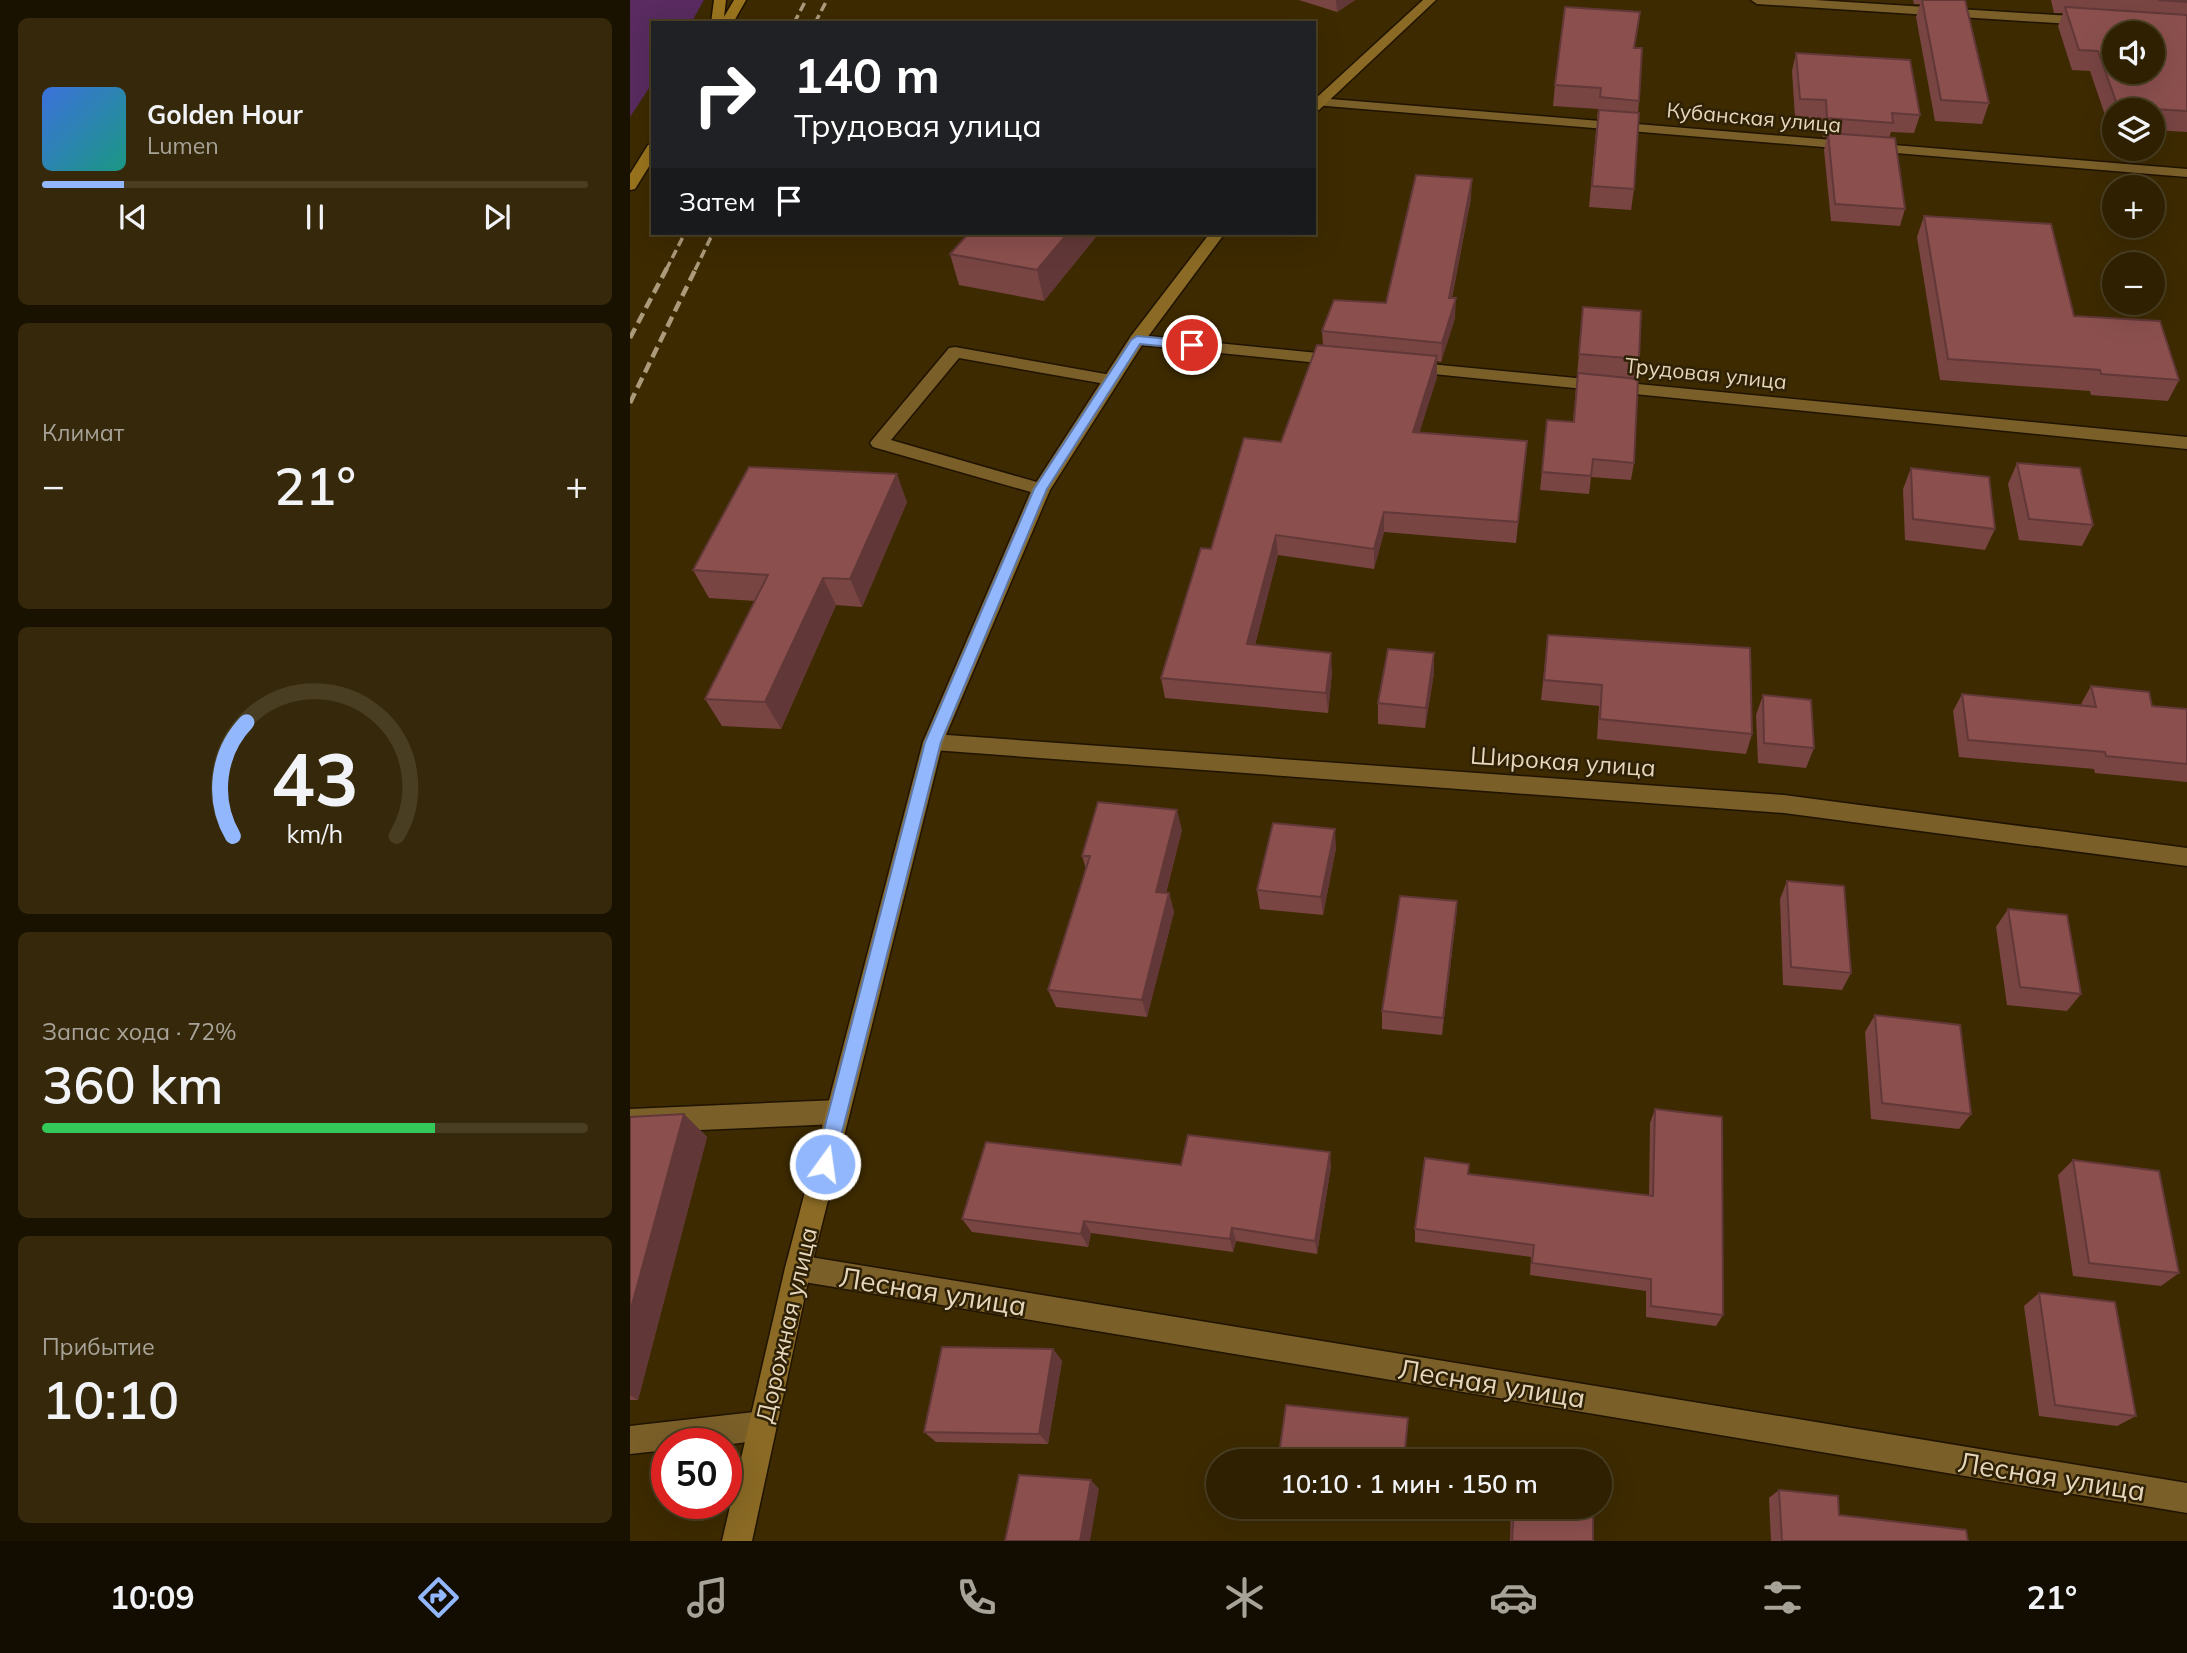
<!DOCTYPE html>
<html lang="ru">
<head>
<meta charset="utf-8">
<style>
	:root { --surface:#2e2000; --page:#36280a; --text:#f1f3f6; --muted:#a7a399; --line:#493e22; --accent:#92b7fd }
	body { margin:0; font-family:Mulish,sans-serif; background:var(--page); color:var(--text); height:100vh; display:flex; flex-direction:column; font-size:26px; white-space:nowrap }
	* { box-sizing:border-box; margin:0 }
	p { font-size:23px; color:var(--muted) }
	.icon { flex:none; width:38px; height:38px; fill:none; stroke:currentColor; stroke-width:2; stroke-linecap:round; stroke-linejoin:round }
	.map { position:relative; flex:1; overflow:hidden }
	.panel { display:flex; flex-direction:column; gap:18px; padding:18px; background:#191200; width:630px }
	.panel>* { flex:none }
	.banner { position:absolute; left:21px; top:21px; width:665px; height:214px; border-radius:0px; box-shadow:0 7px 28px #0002,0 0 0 2px var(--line); background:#202124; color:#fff; overflow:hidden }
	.fabs { position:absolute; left:1472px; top:21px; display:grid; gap:14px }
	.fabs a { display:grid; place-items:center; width:63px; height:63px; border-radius:50%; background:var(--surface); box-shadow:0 7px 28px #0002,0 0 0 2px var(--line); font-size:35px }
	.speed { position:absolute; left:21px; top:1428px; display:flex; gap:14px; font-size:35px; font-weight:700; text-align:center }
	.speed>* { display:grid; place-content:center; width:91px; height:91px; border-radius:50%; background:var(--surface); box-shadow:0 7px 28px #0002,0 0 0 2px var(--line); line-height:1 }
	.speed .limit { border:10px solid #d22; background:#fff; color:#111 }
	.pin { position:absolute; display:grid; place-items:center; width:60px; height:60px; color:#fff; margin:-30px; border:4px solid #fff; border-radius:50%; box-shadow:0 2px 7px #0007 }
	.me { position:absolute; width:77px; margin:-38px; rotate:14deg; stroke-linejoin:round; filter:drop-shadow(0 0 5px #0008) }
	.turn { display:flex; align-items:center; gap:24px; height:147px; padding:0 28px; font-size:32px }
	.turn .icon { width:91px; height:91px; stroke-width:2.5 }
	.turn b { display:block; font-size:49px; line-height:60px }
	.then { display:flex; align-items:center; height:66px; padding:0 28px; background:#0003; gap:14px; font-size:26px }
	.big { font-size:52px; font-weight:600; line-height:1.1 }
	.panel .tile { flex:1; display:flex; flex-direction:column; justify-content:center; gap:10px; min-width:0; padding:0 24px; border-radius:10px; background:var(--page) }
	.panel .dial { align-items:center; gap:0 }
	.dial svg { height:182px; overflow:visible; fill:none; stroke:var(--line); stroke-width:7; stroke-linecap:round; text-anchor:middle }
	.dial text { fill:var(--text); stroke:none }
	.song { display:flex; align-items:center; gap:21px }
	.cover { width:84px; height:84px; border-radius:10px; background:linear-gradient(135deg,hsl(220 70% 55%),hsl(170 70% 35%)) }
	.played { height:7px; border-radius:4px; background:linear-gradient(90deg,var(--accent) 15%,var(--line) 15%) }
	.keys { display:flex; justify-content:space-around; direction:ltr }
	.heat { display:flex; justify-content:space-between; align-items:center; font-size:38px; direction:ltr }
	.charge { height:10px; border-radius:5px; background:linear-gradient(90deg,#34c759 72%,var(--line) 0) }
	.trip { position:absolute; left:576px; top:1449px; width:406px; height:70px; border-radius:35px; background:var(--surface); box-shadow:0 7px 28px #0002,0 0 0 2px var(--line); font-weight:600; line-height:70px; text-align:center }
	.dock { display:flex; height:112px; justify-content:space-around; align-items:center; background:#120d00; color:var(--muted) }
	.dock .icon { width:49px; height:49px }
	.dock .on { color:var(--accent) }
	.dock b { font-size:32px; color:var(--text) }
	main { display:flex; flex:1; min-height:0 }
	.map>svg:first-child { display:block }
	.green { fill:#592b60 }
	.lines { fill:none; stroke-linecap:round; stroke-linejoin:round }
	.service-casing { stroke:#201300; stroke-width:3 }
	.minor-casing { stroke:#201300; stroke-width:3 }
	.secondary-casing { stroke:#201300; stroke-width:3 }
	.primary-casing { stroke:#201300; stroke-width:3 }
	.service { fill:#7a5f29; fill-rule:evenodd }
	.minor { fill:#7a5f29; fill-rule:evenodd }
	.secondary { fill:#8a6a24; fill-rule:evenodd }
	.primary { fill:#9a741e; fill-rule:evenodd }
	.rail-far1 { stroke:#ac9b7b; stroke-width:3.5; stroke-dasharray:9 4.5; stroke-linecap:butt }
	.rail { stroke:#ac9b7b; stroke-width:4.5; stroke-dasharray:11 6; stroke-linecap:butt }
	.wall { fill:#784543 }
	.shaded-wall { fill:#613837 }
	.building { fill:#8b504e; stroke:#613837; stroke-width:2; fill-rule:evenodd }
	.route { fill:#92b7fd; stroke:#5f77a4; stroke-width:2 }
	.labels { text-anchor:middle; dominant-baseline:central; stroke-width:5; stroke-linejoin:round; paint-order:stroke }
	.far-street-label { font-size:21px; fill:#e6d6bb; stroke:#2f2105 }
	.street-label { font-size:24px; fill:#e6d6bb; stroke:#2f2105 }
	.near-street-label { font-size:28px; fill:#e6d6bb; stroke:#2f2105 }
</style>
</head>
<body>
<main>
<section class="panel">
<div class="tile">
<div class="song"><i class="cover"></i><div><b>Golden Hour</b><p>Lumen</p></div></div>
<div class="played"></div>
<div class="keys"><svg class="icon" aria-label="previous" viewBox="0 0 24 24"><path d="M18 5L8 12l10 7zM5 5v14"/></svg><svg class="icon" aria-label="pause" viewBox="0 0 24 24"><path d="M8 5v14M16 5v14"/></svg><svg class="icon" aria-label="next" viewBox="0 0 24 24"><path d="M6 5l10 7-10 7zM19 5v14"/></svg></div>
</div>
<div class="tile"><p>Климат</p>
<div class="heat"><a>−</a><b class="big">21°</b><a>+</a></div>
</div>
<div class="tile dial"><svg viewBox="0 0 100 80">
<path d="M14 69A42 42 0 1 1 86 69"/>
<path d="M14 69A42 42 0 0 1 20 19" stroke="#92b7fd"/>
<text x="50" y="56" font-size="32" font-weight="700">43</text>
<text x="50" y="72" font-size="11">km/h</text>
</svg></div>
<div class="tile"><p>Запас хода · 72%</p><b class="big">360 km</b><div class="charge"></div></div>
<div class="tile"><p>Прибытие</p><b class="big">10:10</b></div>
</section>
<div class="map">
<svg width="1557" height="1541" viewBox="0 0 1557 1541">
	<rect width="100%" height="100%" fill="#3d2a00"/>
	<!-- green -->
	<path class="green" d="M0,0H74L61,23H23V82L0,117Z"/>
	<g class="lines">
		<defs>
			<path id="service" d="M325,347L481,375L489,380L481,385L329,358L261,440L417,485L420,489L417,493L411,495L243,447L240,443L243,439L319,348Z
				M208,1100L217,1104L220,1112L217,1120L208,1124L0,1133V1109Z
				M133,1411L143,1415L147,1425L143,1435C111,1448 71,1444 37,1444V1450L0,1454V1426Z"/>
			<path id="minor" d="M1121,0H1185L1457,17L1463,21L1457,25L1127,4Z
				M688,98L1557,169V177L684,105V99Z
				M507,335L708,355L716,360L708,365L501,344L499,340Z
				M779,362L1557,437V449L773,371L771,367Z
				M303,734L1154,795L1557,848V866L1154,813L303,750L296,748L293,742L296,736Z
				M168,1255L1557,1483V1513L168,1281L159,1277L155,1268L159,1259Z"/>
			<path id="secondary" d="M793,0H806L689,110L684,111V100Z
				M580,233H595L514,342L420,490L313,742L181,1268L122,1541H92L155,1268L293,742L402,489L501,336Z"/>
			<path id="primary" d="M84,0H96L94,17L104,0H116L103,23H81Z
				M23,144V160L5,189L0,190V174L18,145Z"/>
		</defs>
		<!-- service casing -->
		<use href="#service" class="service-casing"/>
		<!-- minor casing -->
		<use href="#minor" class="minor-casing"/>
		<!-- secondary casing -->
		<use href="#secondary" class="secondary-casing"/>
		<!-- primary casing -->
		<use href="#primary" class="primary-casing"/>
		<!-- service -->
		<use href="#service" class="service"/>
		<!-- minor -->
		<use href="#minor" class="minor"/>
		<!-- secondary -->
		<use href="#secondary" class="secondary"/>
		<!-- primary -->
		<use href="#primary" class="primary"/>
		<!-- rail-far1 -->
		<path class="rail-far1" d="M164,23L176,0
			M185,23L197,0
			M36,270L55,233
			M65,270L83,233"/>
		<!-- rail -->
		<path class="rail" d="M0,338L37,268
			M0,403L66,268"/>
	</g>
	<!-- wall -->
	<path class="wall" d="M669,0H725L707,12Z
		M1283,0H1335L1359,103L1352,124L1305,121L1286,17L1290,4H1284Z
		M1421,0H1557V132L1522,130V110H1484V128L1479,127L1460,71L1442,70L1428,26L1433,13H1424Z
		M1005,48L1009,101L1008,113L1004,189L1001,210L959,207L968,109L923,106L925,85Z
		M1166,53L1290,115L1284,133L1261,132L1259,138L1275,209L1270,226L1201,221L1194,150L1197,137H1193L1191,119L1165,117L1162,71Z
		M841,198L822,298L825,318L811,362L807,361V377L789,433L897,441L886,543L754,532L744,569L648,555L625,645L702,672L698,713L535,698L531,678L581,549L651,442L693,345L692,331L756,303Z
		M1294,216L1444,316L1549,380L1538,401L1461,395L1460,391L1310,380L1287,237Z
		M339,233H469L414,301L329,285L320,254Z
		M953,307L1009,359L1006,379L1004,463L1001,480L961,477L959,494L910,490L917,420L943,422Z
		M1387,463L1463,525L1452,546L1389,540L1378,484Z
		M1281,468L1365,529L1355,550L1275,540L1273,489Z
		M277,502L232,607L206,605L151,729L92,726L75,699L125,601L79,598L63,570Z
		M918,635L1122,734L1116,754L967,739L969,706L911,700Z
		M804,653V673L795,728L748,724V703Z
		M1461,686L1522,706L1557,709V782L1465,773L1464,769L1329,757L1323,711L1332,694L1451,705V704Z
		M1133,695L1184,748L1176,768L1128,763L1126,715Z
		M552,830L536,893H539L544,912L517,1017L426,1007L418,990L456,869L452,856Z
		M706,848L693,915L630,909L627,890Z
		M1157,881L1221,973L1212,990L1153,985L1150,899Z
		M827,901L826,919L812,1035L752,1029V1011Z
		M1378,909L1451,994L1437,1011L1377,1005L1366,927Z
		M1245,1015L1341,1114L1329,1129L1241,1119L1235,1032Z
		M1025,1109L1093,1315L1086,1326L1016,1317V1291L900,1275L901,1257L785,1242V1229L838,1174L1019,1195L1020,1123Z
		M54,1114L77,1137L8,1400H0V1117Z
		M1443,1160L1549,1273L1531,1286L1443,1276L1428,1175Z
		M551,1165L701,1166L687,1254L606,1241L603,1252L461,1233L458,1247L342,1232L332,1219Z
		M1409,1293L1506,1416L1487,1426L1409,1416L1394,1306Z
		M423,1349L432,1361L418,1444L306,1442L294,1432Z
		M1149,1490L1209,1515L1338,1541H1141L1139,1498Z
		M881,1507H963V1541H880Z"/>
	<!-- shaded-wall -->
	<path class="shaded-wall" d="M706,0H725L707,12Z
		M842,179L841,198L818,317L819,298Z
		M438,233H469L414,301L407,270Z
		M826,298L825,318L811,362L812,343Z
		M807,356V377L783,453V432Z
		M267,474L277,502L232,607L220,579Z
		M754,512V532L744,569V549Z
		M646,535L648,555L620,664L617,644Z
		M193,578L206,605L151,729L135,702Z
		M701,653L702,672L698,713L696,693Z
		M804,653V673L795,728L796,708Z
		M547,810L552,830L531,910L526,892Z
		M705,829L706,848L693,915L691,897Z
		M539,893L544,912L517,1017L512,1000Z
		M827,901L826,919L812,1035L813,1018Z
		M54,1114L77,1137L8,1400L0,1395V1312Z
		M700,1152L701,1166L687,1254L685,1241Z
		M454,1221L461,1233L458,1247L451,1234Z
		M602,1228L606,1241L603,1252L600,1239Z
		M423,1349L432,1361L418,1444L409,1434Z
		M778,1418L775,1461H774Z
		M461,1480L469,1489L460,1541H450Z"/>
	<!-- building -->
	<path class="building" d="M1292,0H1335L1359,103L1311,100Z
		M1528,0H1557V2Z
		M935,7L1010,12L1004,48H1012L1009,101L970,97L971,88L925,85Z
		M1435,7L1557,15V111L1488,107L1468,51L1449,50ZM1484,33H1522V72H1484Z
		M1166,53L1280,60L1290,115L1262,113L1263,123L1197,118L1196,100L1170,99Z
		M969,110L1009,113L1004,189L962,186Z
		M1198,133L1265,138L1275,209L1205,204Z
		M786,175L842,179L819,298H826L812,343L692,331L704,300L756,303Z
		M1294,216L1421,224L1444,316L1530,321L1549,380L1471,374L1470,370L1318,359Z
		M339,233H438L407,270L320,254Z
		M953,307L1011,311L1009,359L949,354Z
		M687,345L807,356L783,432L897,441L888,522L754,512L744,549L646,535L617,644L701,653L696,693L531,678L571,548L581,549L614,438L651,442Z
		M948,373L1008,379L1004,463L963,459L961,476L912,472L917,420L944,422Z
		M1387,463L1450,468L1463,525L1399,519Z
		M119,467L267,474L220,579L193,578L135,702L75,699L138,575L63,570Z
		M1281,468L1359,477L1365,529L1283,519Z
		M918,635L1120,648L1122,734L970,719L972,685L914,680Z
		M758,649L804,653L796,708L748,703Z
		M1461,686L1519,692L1522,706L1557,709V764L1476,756L1475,752L1338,740L1332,694L1466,707Z
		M1133,695L1181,700L1184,748L1134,743Z
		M468,802L547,810L526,892L539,893L512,1000L418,990L460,856H452Z
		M643,823L705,829L691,897L627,890Z
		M1157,881L1214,886L1221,973L1161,967Z
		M770,896L827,901L813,1018L752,1011Z
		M1378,909L1437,915L1451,994L1390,987Z
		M1245,1015L1330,1025L1341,1114L1252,1103Z
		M1025,1109L1092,1117L1093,1315L1021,1306V1279L902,1263L904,1245L785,1229L795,1158L839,1164L838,1174L1023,1196Z
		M54,1114L0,1312V1117Z
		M558,1135L700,1152L685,1241L602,1228L600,1239L454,1221L451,1234L332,1219L356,1142L551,1165Z
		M1443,1160L1529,1171L1549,1273L1459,1263Z
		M1409,1293L1485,1302L1506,1416L1425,1405Z
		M312,1347L423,1349L409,1434L294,1432Z
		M656,1405L778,1418L774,1461H648Z
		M886,1451L964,1459V1461H886Z
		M389,1475L461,1480L450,1541H375Z
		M1149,1490L1208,1496L1209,1515L1336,1530L1338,1541H1152Z
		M884,1507H963V1541H882Z"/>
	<!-- route -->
	<path class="route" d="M507,336L562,341L568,345L562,349L510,344L417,489L311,742L204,1164L202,1171L195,1174L188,1171L185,1164L295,742L404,489L501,340Z"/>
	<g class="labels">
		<!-- far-street labels -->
		<g class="far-street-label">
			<text transform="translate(1124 117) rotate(5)">Кубанская улица</text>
			<text transform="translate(1076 373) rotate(6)">Трудовая улица</text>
		</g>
		<!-- street labels -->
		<g class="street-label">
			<text transform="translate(933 761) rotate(4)">Широкая улица</text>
			<text transform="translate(156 1325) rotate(-77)">Дорожная улица</text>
		</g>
		<!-- near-street labels -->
		<g class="near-street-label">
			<text transform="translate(303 1291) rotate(9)">Лесная улица</text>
			<text transform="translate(862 1383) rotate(9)">Лесная улица</text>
			<text transform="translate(1422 1476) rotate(9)">Лесная улица</text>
		</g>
	</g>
</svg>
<div class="fabs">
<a><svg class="icon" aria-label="sound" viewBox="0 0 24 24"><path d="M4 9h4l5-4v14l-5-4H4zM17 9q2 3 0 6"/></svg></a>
<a><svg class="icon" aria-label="layers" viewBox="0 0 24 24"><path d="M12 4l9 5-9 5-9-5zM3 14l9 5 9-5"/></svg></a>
<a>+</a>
<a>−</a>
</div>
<div class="speed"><div class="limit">50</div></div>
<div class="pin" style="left:562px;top:345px;background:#d93025"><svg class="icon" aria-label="arrive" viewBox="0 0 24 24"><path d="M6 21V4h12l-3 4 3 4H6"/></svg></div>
<svg class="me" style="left:195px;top:1164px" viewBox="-20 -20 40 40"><circle r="17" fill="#92b7fd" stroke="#fff" stroke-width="3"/><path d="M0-11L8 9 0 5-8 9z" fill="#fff"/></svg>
<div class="trip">10:10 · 1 мин · 150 m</div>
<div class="banner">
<div class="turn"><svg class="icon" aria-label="right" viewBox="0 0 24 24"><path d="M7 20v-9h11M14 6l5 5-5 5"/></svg><div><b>140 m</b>Трудовая улица</div></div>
<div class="then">Затем<svg class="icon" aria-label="arrive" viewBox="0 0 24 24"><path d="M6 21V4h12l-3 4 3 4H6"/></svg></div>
</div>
</div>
</main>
<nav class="dock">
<b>10:09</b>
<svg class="icon on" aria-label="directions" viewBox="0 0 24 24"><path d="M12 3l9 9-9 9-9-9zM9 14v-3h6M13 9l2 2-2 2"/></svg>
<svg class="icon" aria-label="music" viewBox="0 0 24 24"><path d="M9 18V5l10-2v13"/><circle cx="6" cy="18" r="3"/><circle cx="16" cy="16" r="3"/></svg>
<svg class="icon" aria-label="phone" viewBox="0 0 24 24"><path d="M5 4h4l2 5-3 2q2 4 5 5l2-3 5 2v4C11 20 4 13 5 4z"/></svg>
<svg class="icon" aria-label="climate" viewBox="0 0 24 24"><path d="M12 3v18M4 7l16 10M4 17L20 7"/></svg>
<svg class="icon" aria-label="car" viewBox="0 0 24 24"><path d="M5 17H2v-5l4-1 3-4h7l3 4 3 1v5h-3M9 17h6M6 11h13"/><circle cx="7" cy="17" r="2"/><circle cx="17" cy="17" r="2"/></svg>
<svg class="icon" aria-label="filters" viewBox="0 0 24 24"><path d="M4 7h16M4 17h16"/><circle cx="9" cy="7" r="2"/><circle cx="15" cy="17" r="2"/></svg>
<b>21°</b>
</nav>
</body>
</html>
